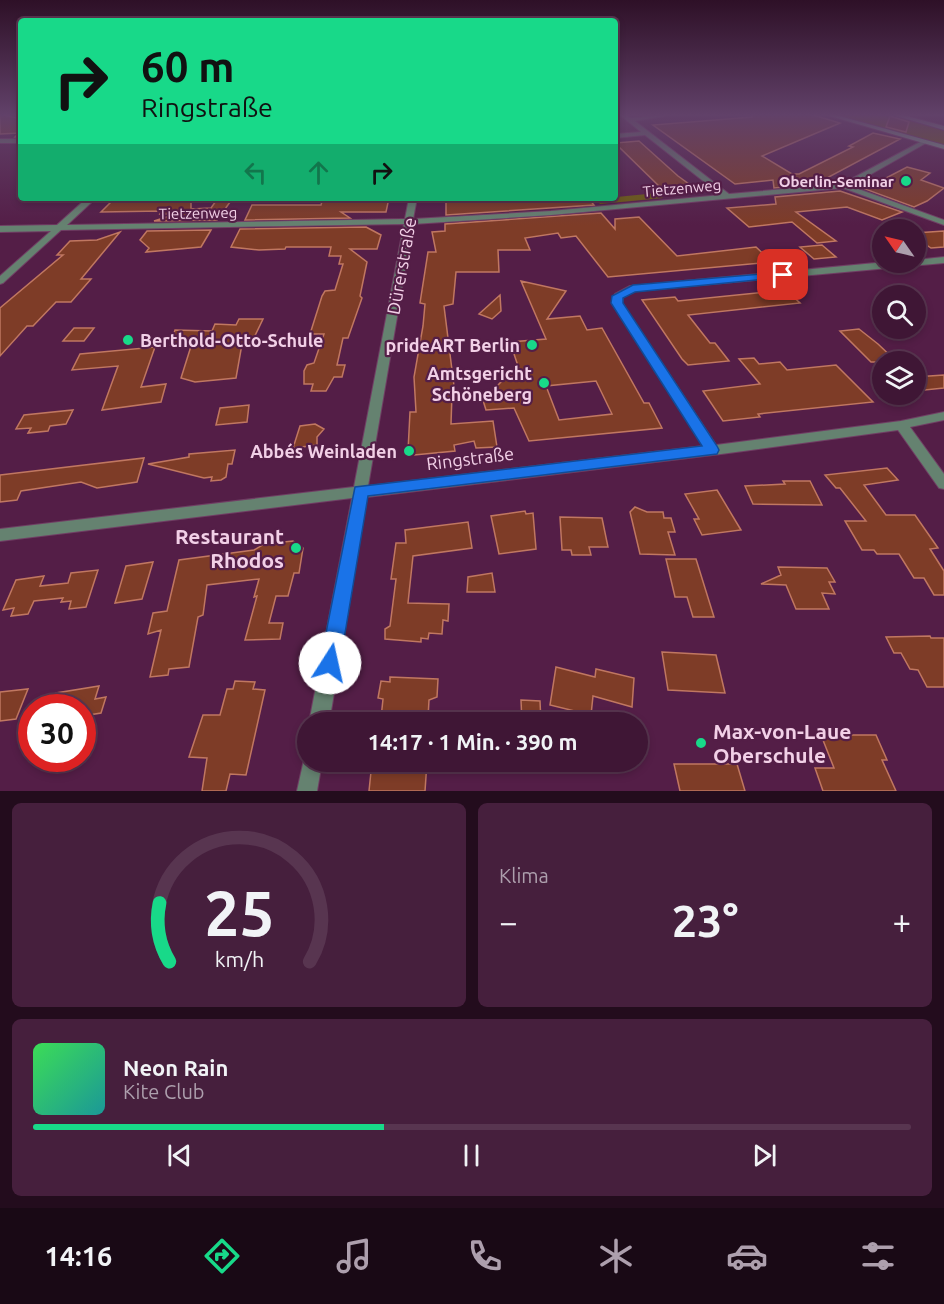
<!DOCTYPE html>
<html lang="de">
<head>
<meta charset="utf-8">
<style>
	:root { --surface:#3f1635; --page:#461f3d; --text:#f1f3f6; --muted:#ad9fad; --line:#583550; --accent:#18d989 }
	body { margin:0; font-family:Ubuntu,sans-serif; background:var(--page); color:var(--text); height:100vh; display:flex; flex-direction:column; font-size:22px; white-space:nowrap }
	* { box-sizing:border-box; margin:0 }
	p { font-size:20px; color:var(--muted) }
	.icon { flex:none; width:33px; height:33px; fill:none; stroke:currentColor; stroke-width:2; stroke-linecap:round; stroke-linejoin:round }
	.map { position:relative; height:791px; overflow:hidden }
	.side { display:flex; flex-direction:column; gap:12px; padding:12px; background:#230c1d; flex:1 }
	.side>* { flex:none }
	.banner { position:absolute; left:18px; top:18px; width:600px; height:183px; border-radius:6px; box-shadow:0 3px 9px #0003,0 0 0 2px var(--line); background:#18d989; color:#111; overflow:hidden }
	.needle { width:39px; rotate:304deg }
	.buttons { position:absolute; left:872px; top:219px; display:grid; gap:12px }
	.buttons a { display:grid; place-items:center; width:54px; height:54px; border-radius:50%; background:var(--surface); box-shadow:0 3px 9px #0003,0 0 0 2px var(--line); font-size:30px }
	.speed { position:absolute; left:18px; top:694px; display:flex; gap:12px; font-size:30px; font-weight:700; text-align:center }
	.speed>* { display:grid; place-content:center; width:78px; height:78px; border-radius:50%; background:var(--surface); box-shadow:0 3px 9px #0003,0 0 0 2px var(--line); line-height:1 }
	.speed .limit { border:9px solid #d22; background:#fff; color:#111 }
	.pin { position:absolute; display:grid; place-items:center; width:51px; height:51px; color:#fff; margin:-26px; border-radius:12px; box-shadow:0 3px 9px #0006 }
	.me { position:absolute; width:66px; margin:-33px; rotate:10deg; stroke-linejoin:round; filter:drop-shadow(0 0 4px #0008) }
	.turn { display:flex; align-items:center; gap:21px; height:126px; padding:0 24px; font-size:27px }
	.turn .icon { width:78px; height:78px; stroke-width:2.5 }
	.turn b { display:block; font-size:42px; line-height:51px }
	.lanes { display:flex; align-items:center; height:57px; padding:0 24px; background:#0003; justify-content:center; gap:30px; direction:ltr }
	.lanes .off { opacity:.35 }
	.big { font-size:45px; font-weight:700; line-height:1.1 }
	.side .tile { flex:1; display:flex; flex-direction:column; justify-content:center; gap:9px; min-width:0; padding:0 21px; border-radius:9px; background:var(--page) }
	.side .dial { align-items:center; gap:0 }
	.dial svg { height:156px; overflow:visible; fill:none; stroke:var(--line); stroke-width:7; stroke-linecap:round; text-anchor:middle }
	.dial text { fill:var(--text); stroke:none }
	.song { display:flex; align-items:center; gap:18px }
	.cover { width:72px; height:72px; border-radius:9px; background:linear-gradient(135deg,hsl(130 70% 55%),hsl(180 70% 35%)) }
	.played { height:6px; border-radius:3px; background:linear-gradient(90deg,var(--accent) 40%,var(--line) 40%) }
	.keys { display:flex; justify-content:space-around; direction:ltr }
	.heat { display:flex; justify-content:space-between; align-items:center; font-size:33px; direction:ltr }
	.side .tiles { flex:1; display:grid; gap:12px; grid-template-columns:1fr 1fr }
	.tile:last-child { grid-column:span 2 }
	.trip { position:absolute; left:297px; top:712px; width:351px; height:60px; border-radius:30px; background:var(--surface); box-shadow:0 3px 9px #0003,0 0 0 2px var(--line); font-weight:700; line-height:60px; text-align:center }
	.menu { display:flex; height:96px; justify-content:space-around; align-items:center; background:#190915; color:var(--muted) }
	.menu .icon { width:42px; height:42px }
	.menu .current { color:var(--accent) }
	.menu b { font-size:27px; color:var(--text) }
	.map>svg:first-child { display:block }
	.green { fill:#6d5e0d }
	.building { fill:#7e3c27; stroke:#c07761; stroke-width:1.5; fill-rule:evenodd }
	.lines { fill:none; stroke-linecap:round; stroke-linejoin:round }
	.street-casing { stroke:#703e64; stroke-width:2 }
	.secondary-casing { stroke:#703e64; stroke-width:2 }
	.street { fill:#658270; fill-rule:evenodd }
	.secondary { fill:#7dad90; fill-rule:evenodd }
	.route { fill:#1a73e8; stroke:#114b97; stroke-width:1.5 }
	.poi-dot { fill:#18d989; stroke:#541e47; stroke-width:2 }
	.labels { text-anchor:middle; dominant-baseline:central; stroke-width:4.5; stroke-linejoin:round; paint-order:stroke }
	.far-poi-label { font-size:15px; font-weight:bold; fill:#f2d0e7; stroke:#541e47; text-anchor:end }
	.far-street-label { font-size:15px; fill:#f2d0e7; stroke:#541e47 }
	.street-label { font-size:18px; fill:#f2d0e7; stroke:#541e47 }
	.poi-label { font-size:18px; font-weight:bold; fill:#f2d0e7; stroke:#541e47; text-anchor:end }
	.near-poi-label { font-size:21px; font-weight:bold; fill:#f2d0e7; stroke:#541e47; text-anchor:end }
</style>
</head>
<body>
<div class="map">
<svg width="944" height="791" viewBox="0 0 944 791">
	<rect width="100%" height="100%" fill="#541e47"/>
	<!-- green -->
	<path class="green" d="M832,114C875,114 903,115 944,131V145Z
		M657,193L663,198L600,204L596,199Z"/>
	<!-- building -->
	<path class="building" d="M0,114L21,119V137H15L19,133L0,134Z
		M752,114H810L840,123L762,156L792,174H799L853,147L849,146L873,133L900,139L823,180L828,183L774,188L773,180L735,184L653,125L752,117Z
		M890,116L909,122L906,132L886,127Z
		M639,141L678,176L693,187L662,189L615,143Z
		M907,167L930,173L921,180L944,188L927,201L914,207L865,189Z
		M840,191L902,212L882,220L847,207L796,212L836,241L817,243L792,222L749,227L727,208L776,204L775,197Z
		M115,198H191V209L211,208L218,198H233L217,220L154,221L176,214H160L162,211L101,212Z
		M323,198H389L386,212H341L350,218L245,220L252,205H321Z
		M446,198H459L465,201L588,198L594,205L446,215Z
		M601,213L615,229V219L639,217L677,256L756,247L772,262L608,277L576,236L561,238L558,233L525,238L530,250H498L499,272H456L453,304L444,306L455,394H452L451,424L493,421L497,447L476,448L474,441L454,445L455,451L414,455L408,451L410,412H416L414,377L423,326L425,304L420,303L428,252H436L432,232L445,231V224Z
		M366,227L381,235L377,249H350L367,262L360,296L362,298L348,338H343L337,365H345L342,377H334L326,391H311L313,384H304V371L307,365L314,363L324,334H310L322,296L325,291L335,290L343,264H339L341,256H329L331,247H286L285,249L259,250L231,247L240,229Z
		M211,230L201,247L146,252L149,248L140,240L147,231Z
		M944,231V247L931,248L915,237V233Z
		M120,232L81,279H91L71,302H56L33,326H27L0,356V308L63,255H57L70,241L97,240Z
		M822,245L836,257L814,259L800,247Z
		M521,281L566,291L547,319L580,316L587,330L602,328L644,403H649L662,428L529,441L514,408L486,410L482,397L487,396L506,377L521,375L510,342L546,339ZM596,381L612,414L559,420L546,386Z
		M786,290L800,303L688,315L710,343H715L729,361L688,365L682,359L642,300L675,297L678,301Z
		M500,295L501,311L492,319L479,314Z
		M239,319H263L251,344H242L236,378L195,382L181,378L192,343L170,345L175,330L212,331L215,324L236,325Z
		M74,328H94L84,341H63Z
		M859,329L878,344L897,362H871L840,331Z
		M155,347L141,387L166,384L161,402L102,410L118,366L72,370L80,354Z
		M754,358L759,364L780,362L787,370L836,365L873,402L758,414L760,417L723,421L703,391L760,384L739,359Z
		M944,375V388L915,391V377Z
		M249,405L247,422L216,425L220,408Z
		M73,410L66,424L50,426L48,431L28,433L31,428L16,429L24,415Z
		M315,424L324,429L317,437V445L293,448L300,426Z
		M235,450L232,464H228L226,477L221,480L211,481L212,477L204,478L148,464L189,457V454Z
		M144,458L137,482L97,488L81,482L21,491L17,500L0,502V475Z
		M887,468L898,480L864,485L886,515H915L938,548L930,549L944,571V595H934L924,578H914L899,554H877L874,550H862L845,521H866L840,488H836L825,475Z
		M783,481H810L822,505L753,504L745,486L785,484Z
		M717,490L741,530L702,535L694,519H699L685,494Z
		M635,507L647,512H663L664,518H671L675,532H668L675,555L640,554L630,512Z
		M525,511L526,514L533,513L536,549L499,554L491,516Z
		M560,517L602,518L608,547H589L591,555H572L571,550H562Z
		M468,522L472,548L413,556L408,603L449,604L448,621L443,620L442,634L429,633L428,639L421,638V642L385,639V629L390,626L396,579H391L396,543H406L405,530Z
		M293,541L303,548L299,573H294L288,596H276L269,623H283L280,639L245,640L257,596L254,597L259,579L207,585L203,615L198,617L189,667L169,669L168,675L150,677L161,630L148,634L153,613L167,611L179,560L254,550L264,544Z
		M666,559H696L714,617H693L687,597H675Z
		M153,562L142,599L115,603L126,566Z
		M778,567L827,568L835,582H829L835,594L822,593L829,609H796L786,585L761,584L781,575Z
		M98,570L86,607L69,609L71,601L61,602L63,598L34,601L28,614L11,616L14,608L3,610L16,580L44,576L40,586L68,583L71,573Z
		M492,573L495,592H467L468,577Z
		M930,636L931,638H944V687H927L918,670L910,669L901,653H894L886,637Z
		M662,652L716,655L725,693L668,690Z
		M556,667L595,677L596,669L634,678L632,707L593,696L591,715L550,705Z
		M390,677L438,679L437,697L429,700L428,718H381L383,699L378,698L381,681L390,682Z
		M235,681L255,682L253,689L265,690L246,775L230,774L226,791H202L207,758L189,757L203,715H220L227,689H233Z
		M99,686L95,699L106,697L101,713L82,716V708H51L56,693Z
		M28,689L16,719L0,721V692Z
		M521,700L540,701L541,723H522Z
		M821,735H876L887,760H882L896,791H823L815,768H834Z
		M372,762H427L425,791H369Z
		M674,764H737L745,791H680Z"/>
	<g class="lines">
		<defs>
			<path id="street" d="M619,114H626L631,118L676,114L635,121L729,194L842,184L922,141H926V143L850,186L944,220V225L843,188L551,215L413,224L368,486L703,446L612,303L615,294L630,286L886,262H915V260L944,257V263L635,291L623,297L622,303L716,445L901,421L944,412V420L910,427L944,474V489L939,488L898,430L721,454L367,497L329,723H309L352,498L0,541V529L354,487L404,224L61,230L3,283L0,284V276L51,231L0,232V226L57,225L87,198H96L67,225L405,219L409,198H417L413,219L551,211L721,195L645,135L615,138V134L641,132Z
				M0,139H21V143H0Z
				M308,754V762H322L317,791H297L305,755Z"/>
			<path id="secondary" d="M823,114H832L944,145V149Z
				M890,114H899L944,126V130Z"/>
		</defs>
		<!-- street casing -->
		<use href="#street" class="street-casing"/>
		<!-- secondary casing -->
		<use href="#secondary" class="secondary-casing"/>
		<!-- street -->
		<use href="#street" class="street"/>
		<!-- secondary -->
		<use href="#secondary" class="secondary"/>
	</g>
	<!-- sky -->
	<linearGradient id="sky" x2="0" y2="1"><stop stop-color="#2e1027"/><stop offset="0.51" stop-color="#614169"/><stop offset="1" stop-color="#614169" stop-opacity="0"/></linearGradient>
	<rect width="944" height="225" fill="url(#sky)"/>
	<!-- route -->
	<path class="route" d="M783,272L788,275L787,277L635,292L623,298V303L717,446L719,450L717,454L368,496L340,663L337,670L330,673L323,670L320,663L355,487L702,446L611,303L612,296L633,285Z"/>
	<!-- markers -->
	<g class="poi-dot">
		<circle cx="906" cy="181" r="6"/>
		<circle cx="128" cy="340" r="6"/>
		<circle cx="532" cy="345" r="6"/>
		<circle cx="544" cy="383" r="6"/>
		<circle cx="409" cy="451" r="6"/>
		<circle cx="296" cy="548" r="6"/>
		<circle cx="701" cy="743" r="6"/>
	</g>
	<g class="labels">
		<!-- far-poi labels -->
		<g class="far-poi-label">
			<text x="894" y="181">Oberlin-Seminar</text>
		</g>
		<!-- far-street labels -->
		<g class="far-street-label">
			<text transform="translate(682 188) rotate(-5)">Tietzenweg</text>
			<text transform="translate(198 213) rotate(-1)">Tietzenweg</text>
		</g>
		<!-- street labels -->
		<g class="street-label">
			<text transform="translate(401 266) rotate(-80)">Dürerstraße</text>
			<text transform="translate(470 458) rotate(-7)">Ringstraße</text>
		</g>
		<!-- poi labels -->
		<g class="poi-label">
			<text x="140" y="340" text-anchor="start">Berthold-Otto-Schule</text>
			<text x="520" y="345">prideART Berlin</text>
			<text x="532" y="373">Amtsgericht<tspan x="532" dy="21">Schöneberg</tspan></text>
			<text x="397" y="451">Abbés Weinladen</text>
		</g>
		<!-- near-poi labels -->
		<g class="near-poi-label">
			<text x="284" y="536">Restaurant<tspan x="284" dy="24">Rhodos</tspan></text>
			<text x="713" y="731" text-anchor="start">Max-von-Laue<tspan x="713" dy="24">Oberschule</tspan></text>
		</g>
	</g>
</svg>
<div class="buttons">
<a><svg class="needle" viewBox="-14 -14 28 28"><path d="M0-13l5 13h-10z" fill="#e53935"/><path d="M0 13l5-13h-10z" fill="#ad9fad"/></svg></a>
<a><svg class="icon" aria-label="search" viewBox="0 0 24 24"><circle cx="10" cy="10" r="6"/><path d="M15 15l6 6"/></svg></a>
<a><svg class="icon" aria-label="layers" viewBox="0 0 24 24"><path d="M12 4l9 5-9 5-9-5zM3 14l9 5 9-5"/></svg></a>
</div>
<div class="speed"><div class="limit">30</div></div>
<div class="pin" style="left:783px;top:275px;background:#d93025"><svg class="icon" aria-label="arrive" viewBox="0 0 24 24"><path d="M6 21V4h12l-3 4 3 4H6"/></svg></div>
<svg class="me" style="left:330px;top:663px" viewBox="-20 -20 40 40"><circle r="19" fill="#fff"/><path d="M0-13L10 11 0 6-10 11z" fill="#1a73e8"/></svg>
<div class="trip">14:17 · 1 Min. · 390 m</div>
<div class="banner">
<div class="turn"><svg class="icon" aria-label="right" viewBox="0 0 24 24"><path d="M7 20v-9h11M14 6l5 5-5 5"/></svg><div><b>60 m</b>Ringstraße</div></div>
<div class="lanes"><svg class="icon off" aria-label="left" viewBox="0 0 24 24"><path d="M17 20v-9H6M10 6l-5 5 5 5"/></svg><svg class="icon off" aria-label="ahead" viewBox="0 0 24 24"><path d="M12 20V5M6 11l6-6 6 6"/></svg><svg class="icon" aria-label="right" viewBox="0 0 24 24"><path d="M7 20v-9h11M14 6l5 5-5 5"/></svg></div>
</div>
</div>
<section class="side">
<div class="tiles">
<div class="tile dial"><svg viewBox="0 0 100 80">
<path d="M14 69A42 42 0 1 1 86 69"/>
<path d="M14 69A42 42 0 0 1 9 39" stroke="#18d989"/>
<text x="50" y="56" font-size="32" font-weight="700">25</text>
<text x="50" y="72" font-size="11">km/h</text>
</svg></div>
<div class="tile"><p>Klima</p>
<div class="heat"><a>−</a><b class="big">23°</b><a>+</a></div>
</div>
<div class="tile">
<div class="song"><i class="cover"></i><div><b>Neon Rain</b><p>Kite Club</p></div></div>
<div class="played"></div>
<div class="keys"><svg class="icon" aria-label="previous" viewBox="0 0 24 24"><path d="M18 5L8 12l10 7zM5 5v14"/></svg><svg class="icon" aria-label="pause" viewBox="0 0 24 24"><path d="M8 5v14M16 5v14"/></svg><svg class="icon" aria-label="next" viewBox="0 0 24 24"><path d="M6 5l10 7-10 7zM19 5v14"/></svg></div>
</div>
</div>
</section>
<nav class="menu">
<b>14:16</b>
<svg class="icon current" aria-label="directions" viewBox="0 0 24 24"><path d="M12 3l9 9-9 9-9-9zM9 14v-3h6M13 9l2 2-2 2"/></svg>
<svg class="icon" aria-label="music" viewBox="0 0 24 24"><path d="M9 18V5l10-2v13"/><circle cx="6" cy="18" r="3"/><circle cx="16" cy="16" r="3"/></svg>
<svg class="icon" aria-label="phone" viewBox="0 0 24 24"><path d="M5 4h4l2 5-3 2q2 4 5 5l2-3 5 2v4C11 20 4 13 5 4z"/></svg>
<svg class="icon" aria-label="climate" viewBox="0 0 24 24"><path d="M12 3v18M4 7l16 10M4 17L20 7"/></svg>
<svg class="icon" aria-label="car" viewBox="0 0 24 24"><path d="M5 17H2v-5l4-1 3-4h7l3 4 3 1v5h-3M9 17h6M6 11h13"/><circle cx="7" cy="17" r="2"/><circle cx="17" cy="17" r="2"/></svg>
<svg class="icon" aria-label="filters" viewBox="0 0 24 24"><path d="M4 7h16M4 17h16"/><circle cx="9" cy="7" r="2"/><circle cx="15" cy="17" r="2"/></svg>
</nav>
</body>
</html>
